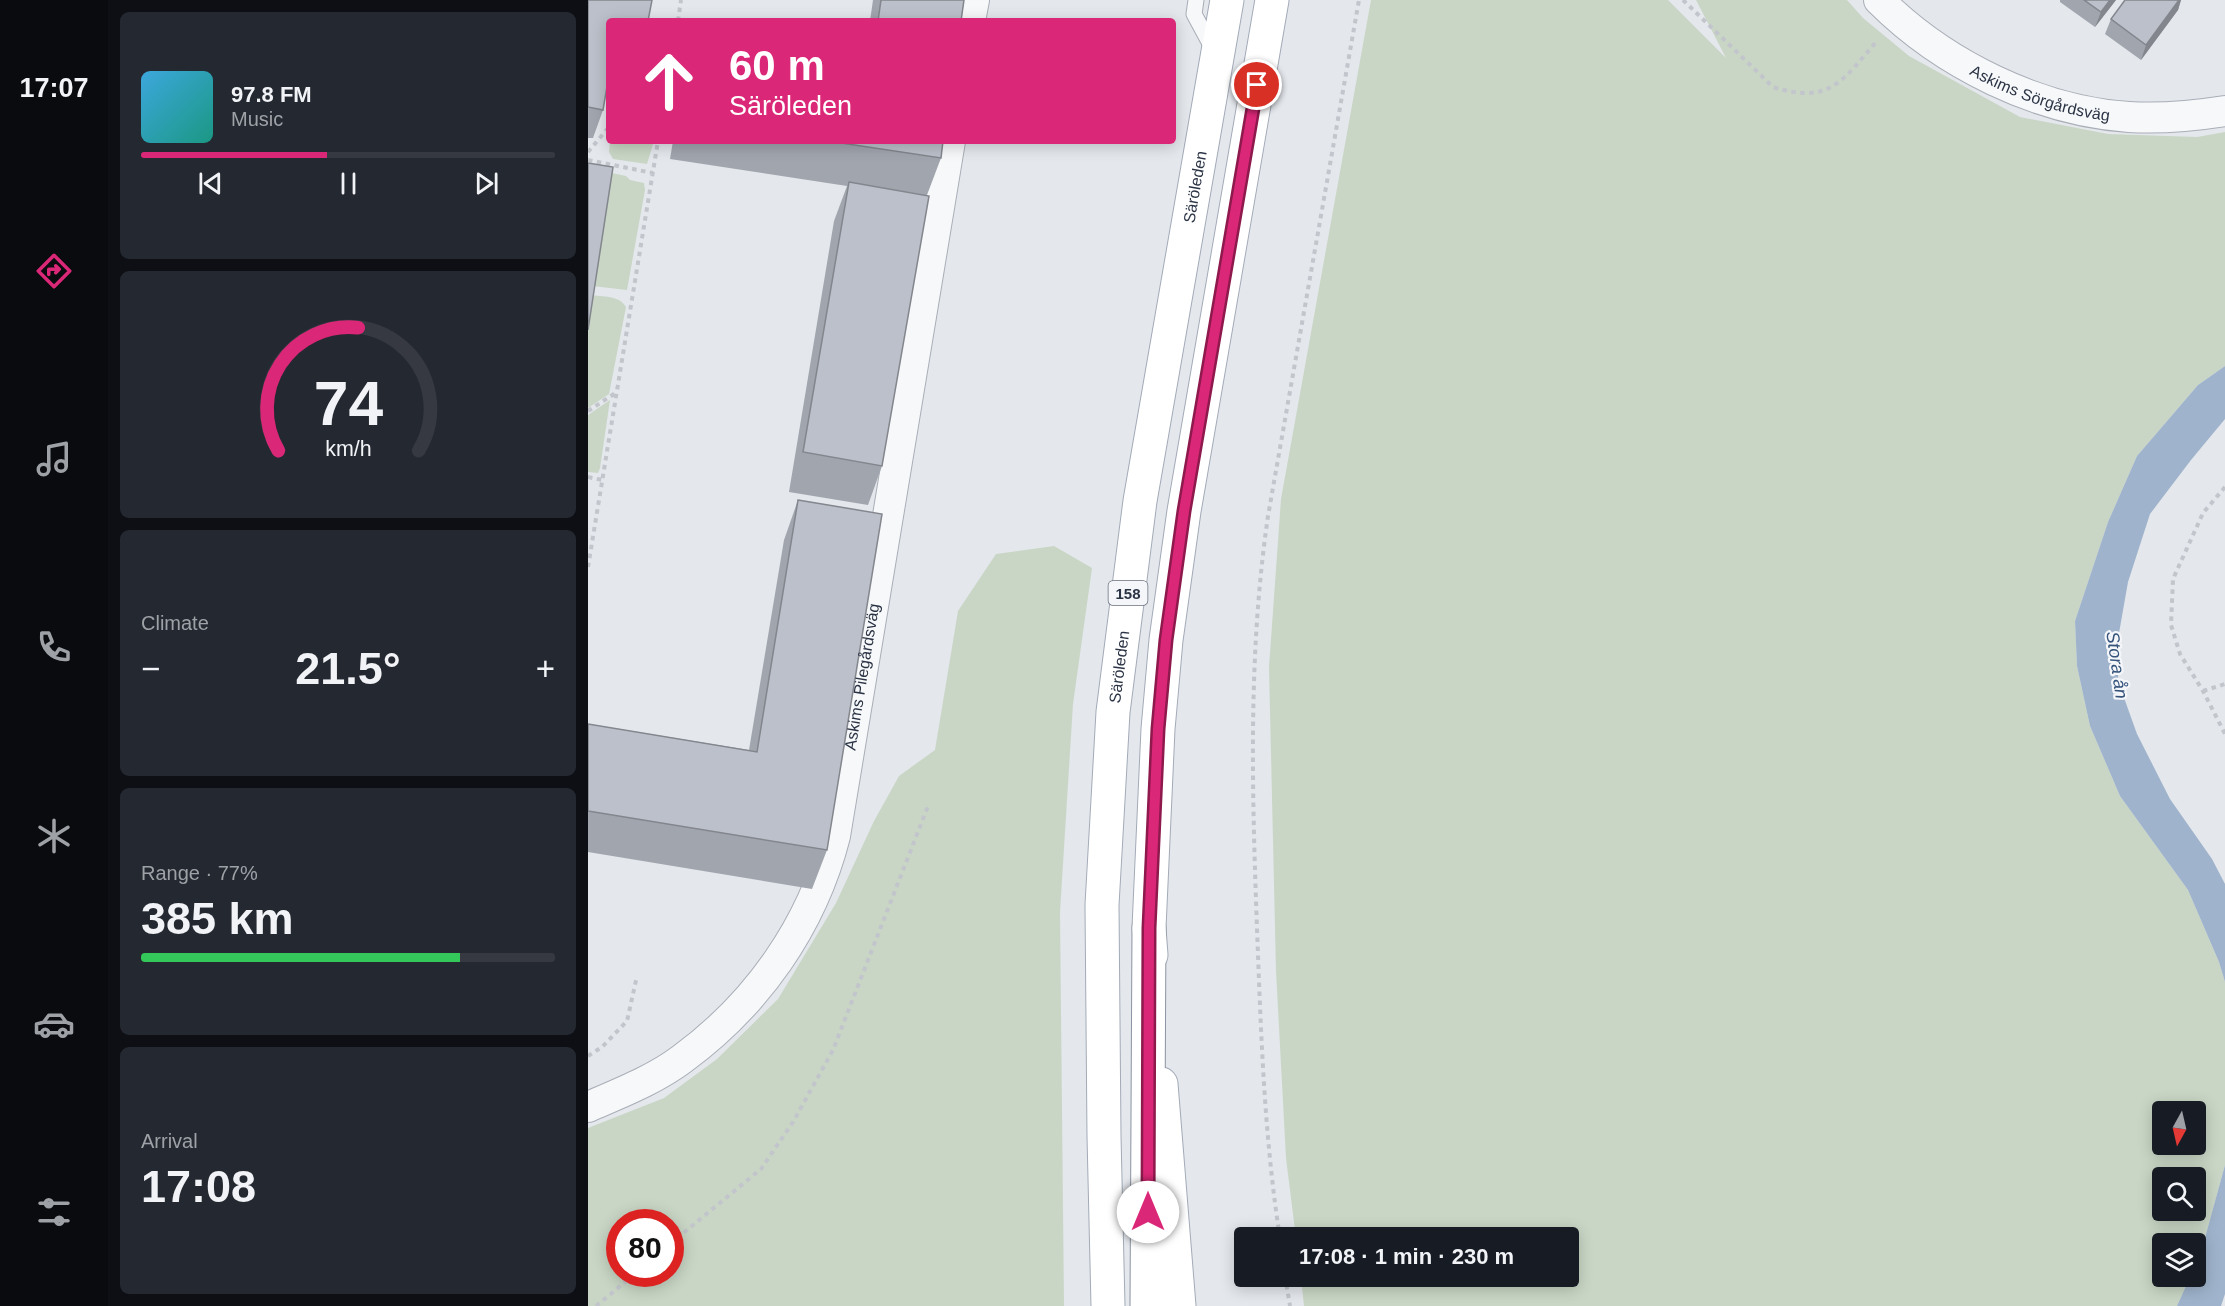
<!DOCTYPE html>
<html lang="en">
<head>
<meta charset="utf-8">
<style>
	:root { --surface:#171b24; --page:#242831; --text:#f1f3f6; --muted:#9ea1a6; --line:#363941; --accent:#db2777 }
	body { margin:0; font-family:Arial,sans-serif; background:var(--page); color:var(--text); height:100vh; display:flex; flex-direction:column; font-size:22px; white-space:nowrap }
	* { box-sizing:border-box; margin:0 }
	p { font-size:20px; color:var(--muted) }
	.icon { flex:none; width:33px; height:33px; fill:none; stroke:currentColor; stroke-width:2; stroke-linecap:round; stroke-linejoin:round }
	.map { position:relative; flex:1; overflow:hidden }
	.drawer { display:flex; flex-direction:column; gap:12px; padding:12px; background:#0d0f14; width:480px }
	.drawer>* { flex:none }
	.hud { position:absolute; left:18px; top:18px; width:570px; height:126px; border-radius:6px; box-shadow:0 3px 15px #0003; background:#db2777; color:#fff; overflow:hidden }
	.needle { width:39px; rotate:188deg }
	.tools { position:absolute; left:1564px; top:1101px; display:grid; gap:12px }
	.tools a { display:grid; place-items:center; width:54px; height:54px; border-radius:6px; background:var(--surface); box-shadow:0 3px 15px #0003; font-size:30px }
	.speed { position:absolute; left:18px; top:1209px; display:flex; gap:12px; font-size:30px; font-weight:700; text-align:center }
	.speed>* { display:grid; place-content:center; width:78px; height:78px; border-radius:50%; background:var(--surface); box-shadow:0 3px 15px #0003; line-height:1 }
	.speed .limit { border:9px solid #d22; background:#fff; color:#111 }
	.pin { position:absolute; display:grid; place-items:center; width:51px; height:51px; color:#fff; margin:-26px; border:3px solid #fff; border-radius:50%; box-shadow:0 2px 6px #0007 }
	.me { position:absolute; width:66px; margin:-33px; rotate:0deg; stroke-linejoin:round; filter:drop-shadow(0 0 4px #0008) }
	.turn { display:flex; align-items:center; gap:21px; height:126px; padding:0 24px; font-size:27px }
	.turn .icon { width:78px; height:78px; stroke-width:2.5 }
	.turn b { display:block; font-size:42px; line-height:51px }
	.big { font-size:45px; font-weight:700; line-height:1.1 }
	.drawer .widget { flex:1; display:flex; flex-direction:column; justify-content:center; gap:9px; min-width:0; padding:0 21px; border-radius:9px; background:var(--page) }
	.drawer .dial { align-items:center; gap:0 }
	.dial svg { height:156px; overflow:visible; fill:none; stroke:var(--line); stroke-width:7; stroke-linecap:round; text-anchor:middle }
	.dial text { fill:var(--text); stroke:none }
	.song { display:flex; align-items:center; gap:18px }
	.cover { width:72px; height:72px; border-radius:9px; background:linear-gradient(135deg,hsl(200 70% 55%),hsl(170 70% 35%)) }
	.played { height:6px; border-radius:3px; background:linear-gradient(90deg,var(--accent) 45%,var(--line) 45%) }
	.keys { display:flex; justify-content:space-around; direction:ltr }
	.heat { display:flex; justify-content:space-between; align-items:center; font-size:33px; direction:ltr }
	.charge { height:9px; border-radius:4px; background:linear-gradient(90deg,#34c759 77%,var(--line) 0) }
	.trip { position:absolute; left:646px; top:1227px; width:345px; height:60px; border-radius:6px; background:var(--surface); box-shadow:0 3px 15px #0003; font-weight:700; line-height:60px; text-align:center }
	main { display:flex; flex:1; min-height:0 }
	.tabs { display:flex; flex-direction:column; width:108px; justify-content:space-around; align-items:center; background:#090b0e; color:var(--muted) }
	.tabs .icon { width:42px; height:42px }
	.tabs .active { color:var(--accent) }
	.tabs b { font-size:27px; color:var(--text) }
	.map>svg:first-child { display:block }
	.green { fill:#c9d6c5; fill-rule:evenodd }
	.water { fill:#9fb4cc }
	.lines { fill:none; stroke-linecap:round; stroke-linejoin:round }
	.service-casing { stroke:#a9aeb7; stroke-width:17 }
	.minor-casing { stroke:#a9aeb7; stroke-width:32 }
	.primary-casing { stroke:#a3abb8; stroke-width:35 }
	.trunk-casing { stroke:#8b94a3; stroke-width:35 }
	.path { stroke:#c2c5cb; stroke-width:4; stroke-dasharray:4.5 4.5; stroke-linecap:butt }
	.service { stroke:#f7f8fa; stroke-width:15 }
	.minor { stroke:#f7f8fa; stroke-width:30 }
	.primary { stroke:#fff; stroke-width:33 }
	.trunk { stroke:#fff; stroke-width:33 }
	.wall { fill:#a1a5ae }
	.shaded-wall { fill:#83868d }
	.building { fill:#bbc0ca; stroke:#83868d; stroke-width:1.5 }
	.route-casing { stroke:#8e194d; stroke-width:15 }
	.route { stroke:#db2777; stroke-width:10 }
	.labels { text-anchor:middle; dominant-baseline:central; stroke-width:4.5; stroke-linejoin:round; paint-order:stroke }
	.shield { fill:#f4f6f9; stroke:#676e7b; stroke-width:1.5 }
	.shield-label { font-size:15px; font-weight:bold; fill:#2b3445 }
	.street-label { font-size:16px; fill:#2b3445; stroke:#f4f6f9 }
	.water-label { font-size:18px; font-style:italic; fill:#34527a; stroke:#f4f6f9 }
</style>
</head>
<body>
<main>
<nav class="tabs">
<b>17:07</b>
<svg class="icon active" aria-label="directions" viewBox="0 0 24 24"><path d="M12 3l9 9-9 9-9-9zM9 14v-3h6M13 9l2 2-2 2"/></svg>
<svg class="icon" aria-label="music" viewBox="0 0 24 24"><path d="M9 18V5l10-2v13"/><circle cx="6" cy="18" r="3"/><circle cx="16" cy="16" r="3"/></svg>
<svg class="icon" aria-label="phone" viewBox="0 0 24 24"><path d="M5 4h4l2 5-3 2q2 4 5 5l2-3 5 2v4C11 20 4 13 5 4z"/></svg>
<svg class="icon" aria-label="climate" viewBox="0 0 24 24"><path d="M12 3v18M4 7l16 10M4 17L20 7"/></svg>
<svg class="icon" aria-label="car" viewBox="0 0 24 24"><path d="M5 17H2v-5l4-1 3-4h7l3 4 3 1v5h-3M9 17h6M6 11h13"/><circle cx="7" cy="17" r="2"/><circle cx="17" cy="17" r="2"/></svg>
<svg class="icon" aria-label="filters" viewBox="0 0 24 24"><path d="M4 7h16M4 17h16"/><circle cx="9" cy="7" r="2"/><circle cx="15" cy="17" r="2"/></svg>
</nav>
<section class="drawer">
<div class="widget">
<div class="song"><i class="cover"></i><div><b>97.8 FM</b><p>Music</p></div></div>
<div class="played"></div>
<div class="keys"><svg class="icon" aria-label="previous" viewBox="0 0 24 24"><path d="M18 5L8 12l10 7zM5 5v14"/></svg><svg class="icon" aria-label="pause" viewBox="0 0 24 24"><path d="M8 5v14M16 5v14"/></svg><svg class="icon" aria-label="next" viewBox="0 0 24 24"><path d="M6 5l10 7-10 7zM19 5v14"/></svg></div>
</div>
<div class="widget dial"><svg viewBox="0 0 100 80">
<path d="M14 69A42 42 0 1 1 86 69"/>
<path d="M14 69A42 42 0 0 1 55 6" stroke="#db2777"/>
<text x="50" y="56" font-size="32" font-weight="700">74</text>
<text x="50" y="72" font-size="11">km/h</text>
</svg></div>
<div class="widget"><p>Climate</p>
<div class="heat"><a>−</a><b class="big">21.5°</b><a>+</a></div>
</div>
<div class="widget"><p>Range · 77%</p><b class="big">385 km</b><div class="charge"></div></div>
<div class="widget"><p>Arrival</p><b class="big">17:08</b></div>
</section>
<div class="map">
<svg width="1637" height="1306" viewBox="0 0 1637 1306">
	<rect width="100%" height="100%" fill="#e4e7ec"/>
	<!-- green -->
	<path class="green" d="M783,0H1080L1138,58L1108,0H1259L1275,18L1321,56L1432,117L1520,134L1609,137L1637,132V366L1610,385L1549,456L1520,522L1487,621L1489,666L1502,726L1532,796L1600,890L1631,962L1637,982V1165L1615,1245L1608,1261V1244H1575V1276L1602,1277L1589,1306H716L713,1277L981,1276V1238H708L698,1158L688,971L681,667L693,499ZM1575,1112H1608V1144H1575ZM1575,1178H1608V1210H1575Z
		M22,141H66L59,164L25,159L21,152Z
		M0,168L38,176L42,180L56,183L57,190L39,290L4,286Z
		M2,295C15,297 31,295 38,307L21,394L0,408V309Z
		M22,400L12,468L10,473L0,472V415Z
		M466,546L504,568L485,704L472,912L476,1306H0V1128L76,1098L129,1059L190,999L248,903L286,821L311,776L347,750L370,611L408,554ZM82,1222V1274H32V1222Z"/>
	<!-- water -->
	<path class="water" d="M1637,366V419L1603,460L1562,514L1540,582L1531,633L1530,681L1549,734L1582,799L1624,859L1637,884V982L1631,962L1600,890L1532,796L1502,726L1489,666L1487,621L1520,522L1549,456L1610,385Z
		M1637,1165V1294L1633,1306H1589L1602,1277L1608,1276V1261L1615,1245Z"/>
	<g class="lines">
		<defs>
			<path id="service" d="M608,0L606,14L626,51"/>
			<g id="minor">
				<path id="s1" d="M1291,0C1355,64 1450,111 1541,117C1573,119 1605,116 1637,111"/>
				<path d="M382,21L386,0"/>
				<path id="s2" d="M0,1107C32,1093 66,1080 94,1059C169,1004 224,926 247,836L362,141"/>
			</g>
			<g id="primary">
				<path d="M563,955L561,928L570,729L578,640L596,511L684,0"/>
				<path d="M573,1084L591,1306"/>
				<path id="s3" d="M520,1306L516,1136L514,905L525,712L552,501L639,0"/>
			</g>
			<path id="trunk" d="M559,1306L561,928"/>
		</defs>
		<!-- service casing -->
		<use href="#service" class="service-casing"/>
		<!-- minor casing -->
		<use href="#minor" class="minor-casing"/>
		<!-- primary casing -->
		<use href="#primary" class="primary-casing"/>
		<!-- trunk casing -->
		<use href="#trunk" class="trunk-casing"/>
		<!-- path -->
		<path class="path" d="M1095,0L1185,87C1242,105 1254,81 1289,41
			M90,21L93,0
			M0,152L21,127
			M0,160L65,173
			M0,411L29,392
			M0,477L14,480
			M1637,487L1615,513L1585,579L1583,625L1592,654L1615,691L1637,734
			M0,567L70,141
			M1615,691L1637,684
			M0,1056L14,1047L39,1021L49,976
			M692,1238C676,1136 673,1032 669,929C664,791 660,653 680,516L771,0
			M82,1244L173,1169L205,1122L245,1050L340,806
			M697,1276L702,1306
			M8,1306L47,1274"/>
		<!-- service -->
		<use href="#service" class="service"/>
		<!-- minor -->
		<use href="#minor" class="minor"/>
		<!-- primary -->
		<use href="#primary" class="primary"/>
		<!-- trunk -->
		<use href="#trunk" class="trunk"/>
	</g>
	<!-- wall -->
	<path class="wall" d="M0,0L21,21V82H20L15,110L5,138H0Z
		M285,0H376L373,21H282Z
		M1472,0H1528L1507,27L1472,2Z
		M1537,0H1593L1590,10L1553,60L1517,34L1523,19Z
		M85,141H355L353,158L339,195L294,466L280,505L201,492L246,221L259,186L82,159Z
		M210,500L239,850L224,889L0,852V724L161,750L196,540Z"/>
	<!-- shaded-wall -->
	<path class="shaded-wall" d="M1522,0H1528L1507,27L1513,12Z
		M1591,0H1593L1590,10L1553,60L1558,45Z"/>
	<!-- building -->
	<path class="building" d="M0,0H64L60,21H21V75L15,110L0,107Z
		M293,0H376L373,21H290Z
		M1496,0H1522L1513,12Z
		M1537,0H1591L1558,45L1523,19Z
		M240,141H355L353,158Z
		M0,163L25,167L0,330Z
		M261,182L341,196L294,466L215,452Z
		M210,500L294,514L239,850L0,811V724L169,752Z"/>
	<g class="lines">
		<defs>
			<path id="route" d="M560,1212L561,928L570,729L578,640L596,511L669,85"/>
		</defs>
		<!-- route casing -->
		<use href="#route" class="route-casing"/>
		<!-- route -->
		<use href="#route" class="route"/>
	</g>
	<g class="labels">
		<!-- shield labels -->
		<rect class="shield" x="520.5" y="581" width="39" height="24" rx="4.5"/>
		<g class="shield-label">
			<text x="540" y="593">158</text>
		</g>
		<!-- street labels -->
		<g class="street-label">
			<text stroke="none"><textPath href="#s1" startOffset="189">Askims Sörgårdsväg</textPath></text>
			<text stroke="none"><textPath href="#s3" startOffset="1126">Säröleden</textPath></text>
			<text stroke="none"><textPath href="#s3" startOffset="640">Säröleden</textPath></text>
			<text stroke="none"><textPath href="#s2" startOffset="543">Askims Pilegårdsväg</textPath></text>
		</g>
		<!-- water labels -->
		<g class="water-label">
			<text transform="translate(1529 665) rotate(82)">Stora ån</text>
		</g>
	</g>
</svg>
<div class="tools">
<a><svg class="needle" viewBox="-14 -14 28 28"><path d="M0-13l5 13h-10z" fill="#e53935"/><path d="M0 13l5-13h-10z" fill="#9ea1a6"/></svg></a>
<a><svg class="icon" aria-label="search" viewBox="0 0 24 24"><circle cx="10" cy="10" r="6"/><path d="M15 15l6 6"/></svg></a>
<a><svg class="icon" aria-label="layers" viewBox="0 0 24 24"><path d="M12 4l9 5-9 5-9-5zM3 14l9 5 9-5"/></svg></a>
</div>
<div class="speed"><div class="limit">80</div></div>
<div class="pin" style="left:669px;top:85px;background:#d93025"><svg class="icon" aria-label="arrive" viewBox="0 0 24 24"><path d="M6 21V4h12l-3 4 3 4H6"/></svg></div>
<svg class="me" style="left:560px;top:1212px" viewBox="-20 -20 40 40"><circle r="19" fill="#fff"/><path d="M0-13L10 11 0 6-10 11z" fill="#db2777"/></svg>
<div class="trip">17:08 · 1 min · 230 m</div>
<div class="hud">
<div class="turn"><svg class="icon" aria-label="ahead" viewBox="0 0 24 24"><path d="M12 20V5M6 11l6-6 6 6"/></svg><div><b>60 m</b>Säröleden</div></div>
</div>
</div>
</main>
</body>
</html>
